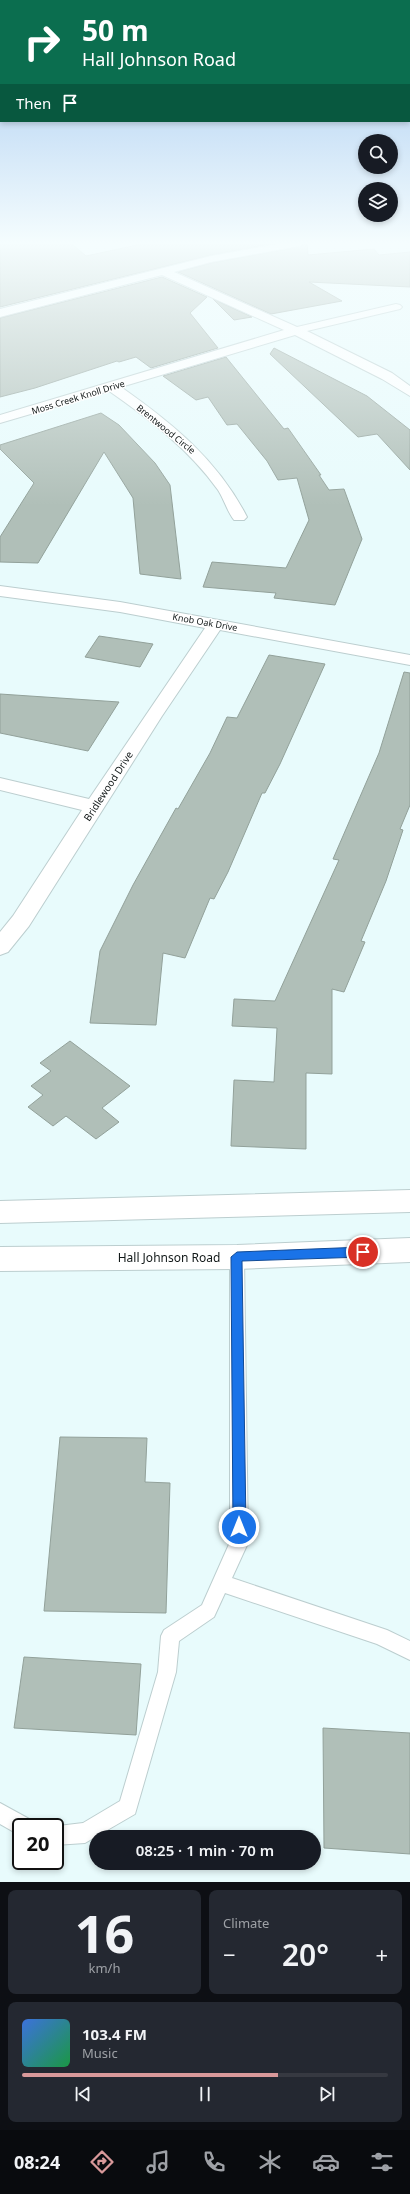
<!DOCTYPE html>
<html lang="en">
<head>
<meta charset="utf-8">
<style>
	:root { --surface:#171b24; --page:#242831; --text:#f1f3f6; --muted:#9ea1a6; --line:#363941; --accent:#d9999a }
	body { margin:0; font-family:"Noto Sans",sans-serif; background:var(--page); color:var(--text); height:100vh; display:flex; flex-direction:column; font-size:15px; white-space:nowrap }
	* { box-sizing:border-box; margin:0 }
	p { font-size:13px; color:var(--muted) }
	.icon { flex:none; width:22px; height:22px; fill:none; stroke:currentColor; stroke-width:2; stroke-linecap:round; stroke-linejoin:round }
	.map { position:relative; height:1882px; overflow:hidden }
	.sheet { display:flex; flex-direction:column; gap:8px; padding:8px; background:#0d0f14; flex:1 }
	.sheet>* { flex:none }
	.hud { position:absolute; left:0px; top:0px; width:410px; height:122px; box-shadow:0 2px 6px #0003; background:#0b6e4f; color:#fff; overflow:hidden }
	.buttons { position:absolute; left:358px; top:134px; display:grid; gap:8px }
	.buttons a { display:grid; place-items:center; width:40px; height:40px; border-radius:50%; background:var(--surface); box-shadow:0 2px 6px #0003; font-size:20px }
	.speed { position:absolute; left:12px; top:1818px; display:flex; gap:8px; font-size:20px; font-weight:700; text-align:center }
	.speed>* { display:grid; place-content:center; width:52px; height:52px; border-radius:50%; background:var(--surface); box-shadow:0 2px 6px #0003; line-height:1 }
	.speed .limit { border:2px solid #111; border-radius:6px; background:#fff; color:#111 }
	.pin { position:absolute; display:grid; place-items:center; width:34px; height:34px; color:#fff; margin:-17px; border:2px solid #fff; border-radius:50%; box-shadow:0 1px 4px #0007 }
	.me { position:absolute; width:44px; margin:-22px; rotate:0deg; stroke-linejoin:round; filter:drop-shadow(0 0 3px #0008) }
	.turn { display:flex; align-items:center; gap:14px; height:84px; padding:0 16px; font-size:18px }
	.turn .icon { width:52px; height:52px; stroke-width:2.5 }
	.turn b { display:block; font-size:28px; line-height:34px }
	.then { display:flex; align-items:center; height:38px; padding:0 16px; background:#0003; gap:8px; font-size:15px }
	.big { font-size:30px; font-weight:600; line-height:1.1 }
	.sheet .card { flex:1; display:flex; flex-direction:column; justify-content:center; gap:6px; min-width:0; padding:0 14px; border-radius:8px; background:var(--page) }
	.sheet .dial { align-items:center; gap:0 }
	.dial b { font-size:52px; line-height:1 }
	.song { display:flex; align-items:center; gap:12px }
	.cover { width:48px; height:48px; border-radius:6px; background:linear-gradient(135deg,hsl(220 70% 55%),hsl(140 70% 35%)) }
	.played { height:4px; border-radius:2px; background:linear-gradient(90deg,var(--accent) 70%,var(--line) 70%) }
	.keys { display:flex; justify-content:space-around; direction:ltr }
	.heat { display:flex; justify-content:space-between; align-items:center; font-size:22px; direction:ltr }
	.sheet .tiles { flex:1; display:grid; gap:8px; grid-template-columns:1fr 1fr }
	.card:last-child { grid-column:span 2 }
	.trip { position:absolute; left:89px; top:1830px; width:232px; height:40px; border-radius:20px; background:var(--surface); box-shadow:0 2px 6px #0003; font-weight:600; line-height:40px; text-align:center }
	.menu { display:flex; height:64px; justify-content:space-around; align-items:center; background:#090b0e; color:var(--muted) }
	.menu .icon { width:28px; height:28px }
	.menu .active { color:var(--accent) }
	.menu b { font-size:18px; color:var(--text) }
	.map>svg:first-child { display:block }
	.building { fill:#b0bfb8; stroke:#92a19a }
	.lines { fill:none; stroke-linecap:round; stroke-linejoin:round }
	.service-casing { stroke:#bccecf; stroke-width:2 }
	.minor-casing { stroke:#bccecf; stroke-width:2 }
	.secondary-casing { stroke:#bccecf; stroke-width:2 }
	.service { fill:#fff; fill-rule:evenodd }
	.minor { fill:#fff; fill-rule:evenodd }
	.secondary { fill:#fff; fill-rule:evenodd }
	.route { fill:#1a73e8; stroke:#114b97 }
	.labels { text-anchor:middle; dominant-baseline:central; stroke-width:3; stroke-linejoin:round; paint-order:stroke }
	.far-street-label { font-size:9px; fill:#111818; stroke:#fff }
	.street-label { font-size:10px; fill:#111818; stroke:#fff }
	.near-street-label { font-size:12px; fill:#111818; stroke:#fff }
</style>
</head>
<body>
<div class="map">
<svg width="410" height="1882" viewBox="0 0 410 1882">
	<rect width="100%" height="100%" fill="#e8fbfc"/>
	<!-- building -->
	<path class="building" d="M0,243H71L86,256L146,243H276L211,255L0,307Z
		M305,243H307L308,255L374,249L379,255L410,252V287L309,282L342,301L271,314L178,272L211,263L299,247Z
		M162,277L207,297L190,313L218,348L151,368L136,357L119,362L117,361L35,388L0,397V318Z
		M213,299L252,317L234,320Z
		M274,348L367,396L410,430V470L377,434L358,437L270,354Z
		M226,357L284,429L288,428L321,475H319L329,490L344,489L362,539L335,605L274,598L276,593L203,587L212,562L286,568L309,520L297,478L278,480L267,461L237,424L227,425L208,397L196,400L163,376Z
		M101,413L119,425L155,463L170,485L181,579L140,574L133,498L104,452L38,563L0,562V537L34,483L0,449V445Z
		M99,636L153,644L140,667L85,657Z
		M269,655L325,664L280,764L265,793H262L228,872L214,899L210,898L185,958L163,953L156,1025L90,1023L100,951L133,885L176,808L178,809L210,753L227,717L237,718Z
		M404,672L410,673V805L400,829L403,830L386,881L361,941L365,942L344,992L332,989V1074L306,1073V1149L231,1146L234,1080L274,1082L277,1028L232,1026L234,999L275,1001L339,860L333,859L379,753Z
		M0,694L119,702L88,751L0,733Z
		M70,1041L130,1086L102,1108L119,1122L96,1139L66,1116L53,1126L28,1107L43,1095L31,1086L51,1071L40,1063Z
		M60,1437L147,1438L145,1482L170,1483L166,1613L44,1611Z
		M24,1657L141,1664L136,1735L14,1728Z
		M323,1728L410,1733V1854L324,1848Z"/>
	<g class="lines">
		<defs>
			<path id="service" d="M237,1251L242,1253L244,1257L248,1543L232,1578L387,1630L410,1641V1660L377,1644L225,1593L214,1617L179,1641L176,1672L135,1814L85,1843L55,1845V1827H50L83,1823L120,1801L158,1672L161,1636L164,1630L202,1605L230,1542V1257L232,1253Z
				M0,1803L31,1820L34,1827H21V1836L0,1824Z"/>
			<path id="minor" d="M283,243H304L299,246L211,262L174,272L297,327L396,304L400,305L402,307L400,309L307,331L392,373L410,386V396L382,379L295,335L121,387C172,423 218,460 247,517L244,520H234C227,511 224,499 218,490C189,449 149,419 109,391L0,423V415L284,330L162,275L0,317V309L211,256Z
				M0,586L120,602L410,655V665L220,630L162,716L29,926L8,952L0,955V932L13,916L82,810L0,790V778L89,799L205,628L120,612L0,596Z"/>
			<path id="secondary" d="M410,1190V1212L0,1223V1201Z
				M410,1238V1262L237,1269L0,1271V1247L237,1245Z"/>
		</defs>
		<!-- service casing -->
		<use href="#service" class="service-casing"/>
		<!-- minor casing -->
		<use href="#minor" class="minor-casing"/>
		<!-- secondary casing -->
		<use href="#secondary" class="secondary-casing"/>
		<!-- service -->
		<use href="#service" class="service"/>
		<!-- minor -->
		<use href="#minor" class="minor"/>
		<!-- secondary -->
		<use href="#secondary" class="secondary"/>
	</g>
	<!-- sky -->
	<linearGradient id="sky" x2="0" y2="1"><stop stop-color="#9fc5ef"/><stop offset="0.48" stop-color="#f5fdfe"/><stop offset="1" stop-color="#f5fdfe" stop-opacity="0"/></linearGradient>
	<rect width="410" height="506" fill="url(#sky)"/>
	<!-- route -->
	<path class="route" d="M363,1247L368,1252L363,1257L242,1261L246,1527L244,1532L239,1534L234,1532L233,1527L231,1257L237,1252Z"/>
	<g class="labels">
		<!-- far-street labels -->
		<g class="far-street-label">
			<text transform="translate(78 397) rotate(-17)">Moss Creek Knoll Drive</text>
			<text transform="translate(166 429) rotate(39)">Brentwood Circle</text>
			<text transform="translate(205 622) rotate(10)">Knob Oak Drive</text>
		</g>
		<!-- street labels -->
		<g class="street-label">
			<text transform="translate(108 786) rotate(-57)">Bridlewood Drive</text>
		</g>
		<!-- near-street labels -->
		<g class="near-street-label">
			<text x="169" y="1257">Hall Johnson Road</text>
		</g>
	</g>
</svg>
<div class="buttons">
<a><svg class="icon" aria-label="search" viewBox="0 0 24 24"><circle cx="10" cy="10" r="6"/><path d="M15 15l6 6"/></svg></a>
<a><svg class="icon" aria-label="layers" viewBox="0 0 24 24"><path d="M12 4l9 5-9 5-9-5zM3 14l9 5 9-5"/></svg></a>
</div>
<div class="speed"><div class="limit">20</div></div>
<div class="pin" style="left:363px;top:1252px;background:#d93025"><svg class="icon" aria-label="arrive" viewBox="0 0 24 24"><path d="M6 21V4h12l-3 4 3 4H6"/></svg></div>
<svg class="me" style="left:239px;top:1527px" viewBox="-20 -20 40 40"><circle r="17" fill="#1a73e8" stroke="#fff" stroke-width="3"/><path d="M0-11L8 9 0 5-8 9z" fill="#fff"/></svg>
<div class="trip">08:25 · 1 min · 70 m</div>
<div class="hud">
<div class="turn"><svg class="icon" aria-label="right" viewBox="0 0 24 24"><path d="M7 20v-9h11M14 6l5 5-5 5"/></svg><div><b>50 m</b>Hall Johnson Road</div></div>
<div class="then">Then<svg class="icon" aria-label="arrive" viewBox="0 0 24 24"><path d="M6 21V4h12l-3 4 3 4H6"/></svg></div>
</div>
</div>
<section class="sheet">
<div class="tiles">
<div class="card dial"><b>16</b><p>km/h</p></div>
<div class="card"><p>Climate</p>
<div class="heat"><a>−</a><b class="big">20°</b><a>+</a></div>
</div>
<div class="card">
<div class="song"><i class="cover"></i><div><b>103.4 FM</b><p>Music</p></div></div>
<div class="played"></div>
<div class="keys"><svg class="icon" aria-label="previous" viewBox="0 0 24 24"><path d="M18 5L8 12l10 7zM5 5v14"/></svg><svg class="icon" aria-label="pause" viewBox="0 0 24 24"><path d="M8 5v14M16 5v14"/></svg><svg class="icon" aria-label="next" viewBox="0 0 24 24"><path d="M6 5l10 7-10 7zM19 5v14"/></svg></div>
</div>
</div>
</section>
<nav class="menu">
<b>08:24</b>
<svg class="icon active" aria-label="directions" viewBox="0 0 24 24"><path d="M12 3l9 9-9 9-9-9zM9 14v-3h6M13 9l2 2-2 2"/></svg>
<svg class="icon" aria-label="music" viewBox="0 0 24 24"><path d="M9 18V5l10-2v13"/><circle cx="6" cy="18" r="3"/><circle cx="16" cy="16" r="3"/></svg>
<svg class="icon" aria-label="phone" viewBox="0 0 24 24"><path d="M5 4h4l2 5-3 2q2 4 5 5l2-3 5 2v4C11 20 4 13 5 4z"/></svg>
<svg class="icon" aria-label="climate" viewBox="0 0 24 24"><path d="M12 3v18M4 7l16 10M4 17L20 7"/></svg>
<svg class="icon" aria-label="car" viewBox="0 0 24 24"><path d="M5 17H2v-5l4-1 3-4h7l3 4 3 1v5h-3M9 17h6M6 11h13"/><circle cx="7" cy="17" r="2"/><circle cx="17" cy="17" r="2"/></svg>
<svg class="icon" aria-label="filters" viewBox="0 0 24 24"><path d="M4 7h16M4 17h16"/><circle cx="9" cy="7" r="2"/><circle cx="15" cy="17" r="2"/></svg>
</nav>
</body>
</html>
